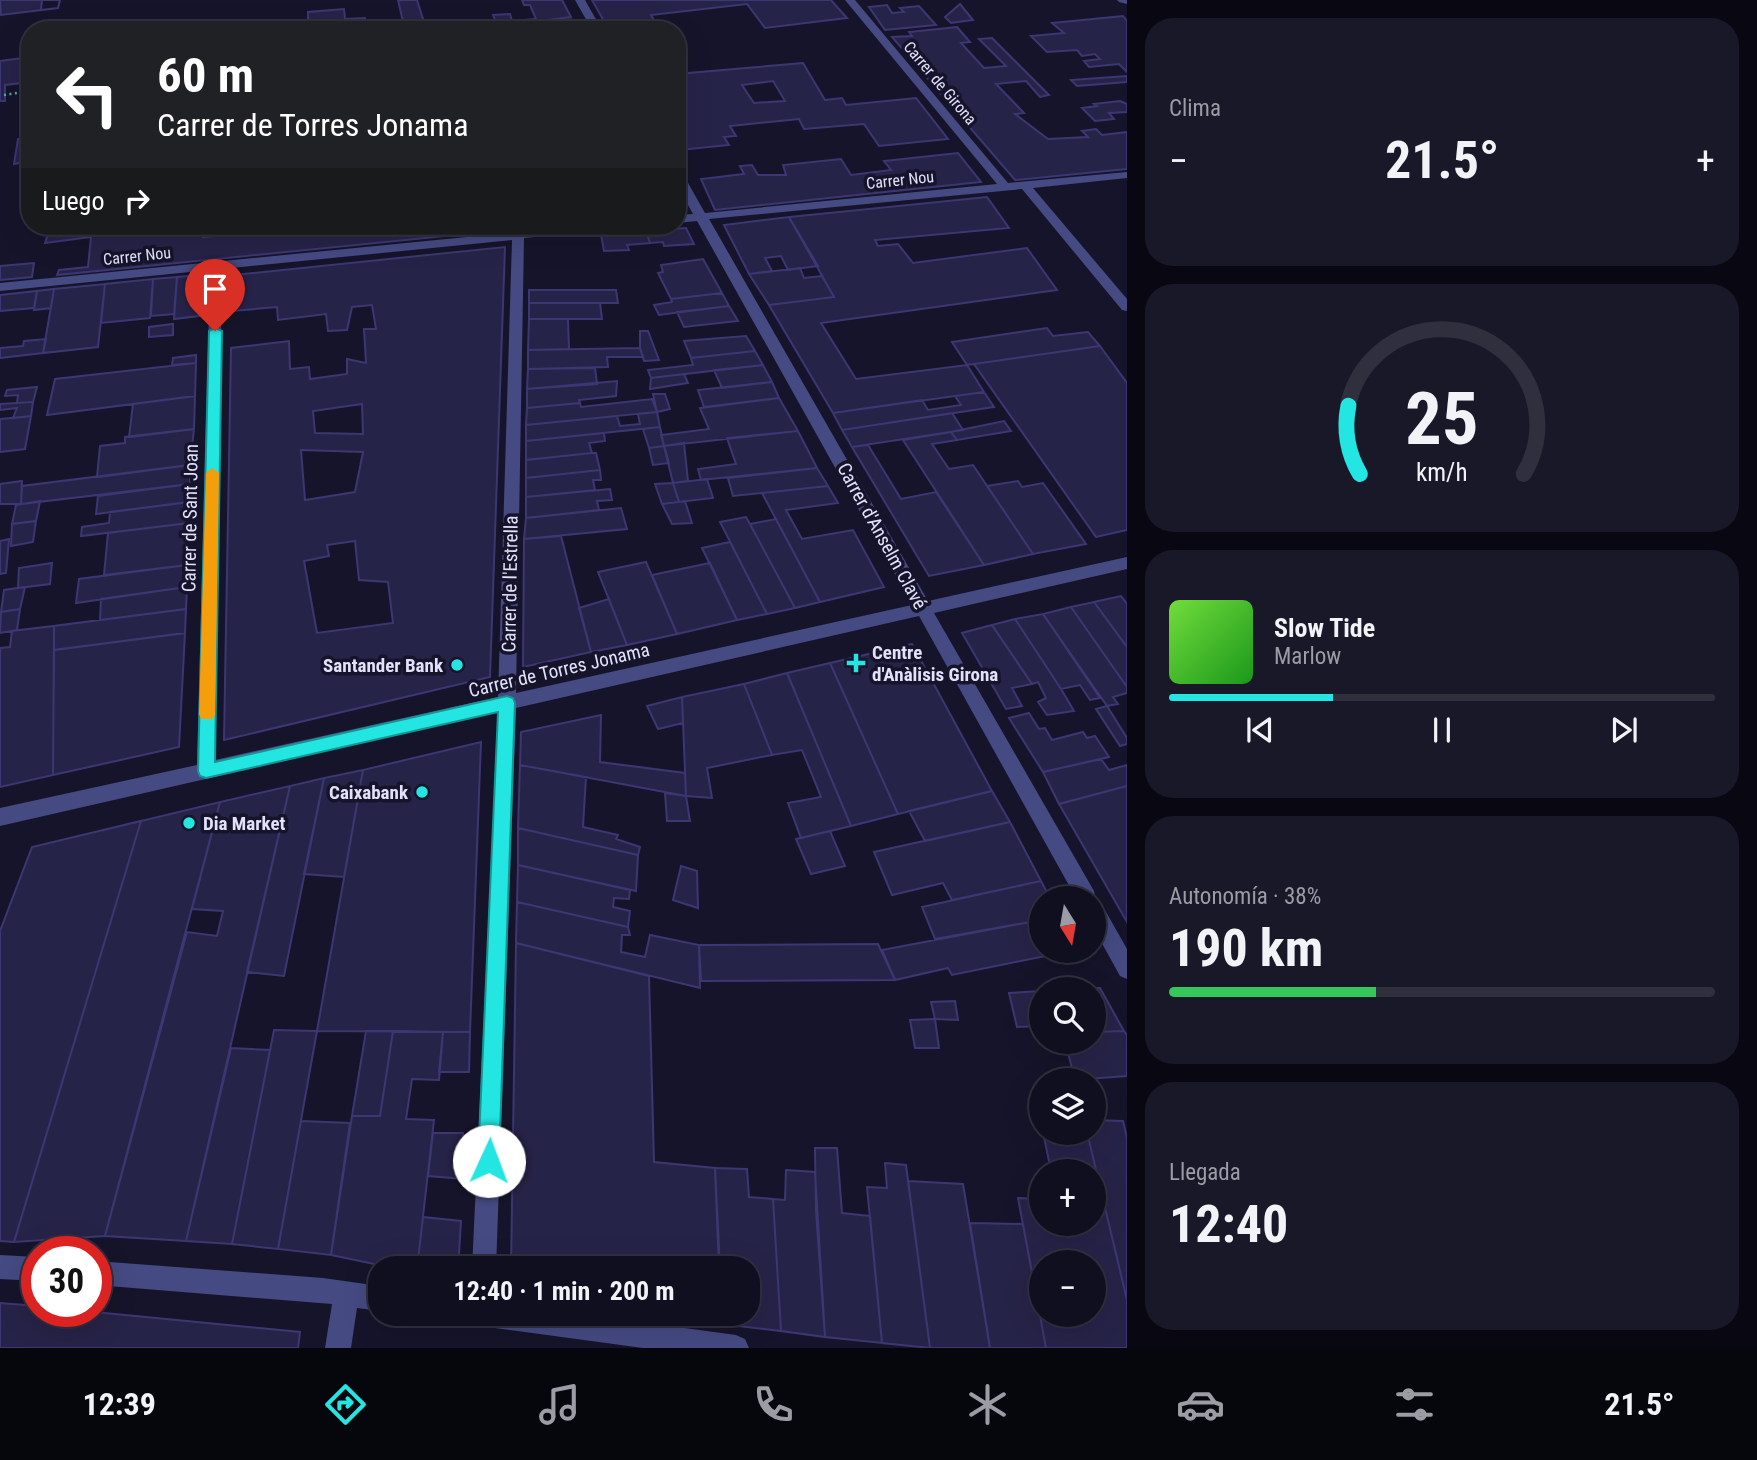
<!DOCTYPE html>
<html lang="es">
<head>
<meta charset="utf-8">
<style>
	:root { --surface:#100f20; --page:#191829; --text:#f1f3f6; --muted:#9c9ca5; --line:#302f3e; --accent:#23e5e2 }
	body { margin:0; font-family:"Roboto Condensed",sans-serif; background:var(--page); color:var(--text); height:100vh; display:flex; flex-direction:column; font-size:26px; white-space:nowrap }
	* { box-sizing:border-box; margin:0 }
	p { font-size:23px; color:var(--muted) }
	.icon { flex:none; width:38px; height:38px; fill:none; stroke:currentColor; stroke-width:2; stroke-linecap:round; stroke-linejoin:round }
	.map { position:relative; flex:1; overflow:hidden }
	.details { display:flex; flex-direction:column; gap:18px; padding:18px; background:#090812; width:630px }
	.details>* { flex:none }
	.banner { position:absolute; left:21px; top:21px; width:665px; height:214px; border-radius:28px; box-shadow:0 7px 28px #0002,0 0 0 2px var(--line); background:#202124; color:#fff; overflow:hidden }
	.needle { width:46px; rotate:169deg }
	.tools { position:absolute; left:1029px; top:886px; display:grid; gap:14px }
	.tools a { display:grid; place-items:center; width:77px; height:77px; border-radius:50%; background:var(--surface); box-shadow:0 7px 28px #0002,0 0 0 2px var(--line); font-size:35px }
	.speed { position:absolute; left:21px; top:1236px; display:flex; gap:14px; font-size:35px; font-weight:700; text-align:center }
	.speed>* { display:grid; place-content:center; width:91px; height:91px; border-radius:50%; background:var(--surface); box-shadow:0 7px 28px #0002,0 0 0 2px var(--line); line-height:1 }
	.speed .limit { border:10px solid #d22; background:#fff; color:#111 }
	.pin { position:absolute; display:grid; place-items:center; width:60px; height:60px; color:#fff; margin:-72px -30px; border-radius:50% 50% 50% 0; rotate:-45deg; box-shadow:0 0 7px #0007 }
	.pin .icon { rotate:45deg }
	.me { position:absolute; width:77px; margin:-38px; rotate:2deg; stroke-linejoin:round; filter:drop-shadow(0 0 5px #0008) }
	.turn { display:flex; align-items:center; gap:24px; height:147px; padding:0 21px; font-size:32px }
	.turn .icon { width:91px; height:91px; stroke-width:2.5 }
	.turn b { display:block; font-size:49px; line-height:60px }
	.then { display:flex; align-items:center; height:66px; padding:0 21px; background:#0003; gap:14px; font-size:26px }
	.big { font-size:52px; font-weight:700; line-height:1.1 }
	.details .tile { flex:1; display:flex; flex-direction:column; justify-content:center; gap:10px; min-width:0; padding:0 24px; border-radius:28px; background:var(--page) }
	.details .dial { align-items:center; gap:0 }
	.dial svg { height:182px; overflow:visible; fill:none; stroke:var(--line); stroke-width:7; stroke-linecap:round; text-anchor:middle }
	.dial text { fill:var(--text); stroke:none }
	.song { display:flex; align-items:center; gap:21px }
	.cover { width:84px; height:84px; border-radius:10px; background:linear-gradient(135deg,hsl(100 70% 55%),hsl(120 70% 35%)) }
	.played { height:7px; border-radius:4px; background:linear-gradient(90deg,var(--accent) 30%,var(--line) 30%) }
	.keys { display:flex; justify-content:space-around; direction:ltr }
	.heat { display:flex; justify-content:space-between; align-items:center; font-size:38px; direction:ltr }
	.charge { height:10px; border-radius:5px; background:linear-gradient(90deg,#34c759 38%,var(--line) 0) }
	.trip { position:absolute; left:368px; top:1256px; width:392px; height:70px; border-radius:28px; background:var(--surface); box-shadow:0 7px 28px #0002,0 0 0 2px var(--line); font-weight:700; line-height:70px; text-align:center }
	.tab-bar { display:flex; height:112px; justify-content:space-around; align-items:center; background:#06060d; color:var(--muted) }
	.tab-bar .icon { width:49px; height:49px }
	.tab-bar .current { color:var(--accent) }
	.tab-bar b { font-size:32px; color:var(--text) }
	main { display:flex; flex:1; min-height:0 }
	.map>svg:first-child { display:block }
	.green { fill:#18332f }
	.building { fill:#262348; stroke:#3c3772; stroke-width:2; fill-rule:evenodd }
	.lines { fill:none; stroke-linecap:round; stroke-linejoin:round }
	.path { stroke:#40b09c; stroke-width:2.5; stroke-dasharray:2 3.5; stroke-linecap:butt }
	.minor { fill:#454a83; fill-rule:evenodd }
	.route { fill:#23e5e2; stroke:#179593; stroke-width:2 }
	.slow { fill:#f59e0b }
	.poi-dot { fill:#23e5e2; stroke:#16142a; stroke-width:2.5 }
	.labels { text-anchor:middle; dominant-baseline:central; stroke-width:7; stroke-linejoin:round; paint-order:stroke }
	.far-street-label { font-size:16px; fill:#e1e1fb; stroke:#16142a }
	.street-label { font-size:19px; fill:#e1e1fb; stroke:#16142a }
	.poi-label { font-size:19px; font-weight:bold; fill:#e1e1fb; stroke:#16142a; text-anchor:start }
</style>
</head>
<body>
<main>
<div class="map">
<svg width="1127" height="1348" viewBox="0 0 1127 1348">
	<rect width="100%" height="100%" fill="#16142a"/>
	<!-- green -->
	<path class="green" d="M571,17L579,30H470Z"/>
	<!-- building -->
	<path class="building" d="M0,0H60L58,8L1,15Z
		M42,0H60L58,8L41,10Z
		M398,0H417L424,22L495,20L493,15L510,14L512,21L536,19L530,5H524L522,0H562L571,17L470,30H423L422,25L404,26Z
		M592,0H831L847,18L765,28L747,4L651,15L660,30H609Z
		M960,4L973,20L951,23L945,17Z
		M887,5L892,13L904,12L900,8L919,6L936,25L885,30L869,7Z
		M344,9L345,19L365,18L367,28L404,26V30H320L319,20L308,21V12Z
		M1123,16L1127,21V72L1119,64L1089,67L1084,61L1100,59L1095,54L1082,56L1077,50L1047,52L1031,36L1064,33L1052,23Z
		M957,27L970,42L961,43L984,68L1006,66L979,39L992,38L1049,95L1040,97L1026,81L996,84L1024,113L1015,114L1048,139L1088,137L1082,131L1096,129L1102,135L1127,132V169L1015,180L892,37L912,36L909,32Z
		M30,57V82L5,85V101H0V61Z
		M803,63L825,100L842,98L846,105L916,98L948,139L879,146L864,124L804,129L799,119L730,126L736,136L724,137L729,145L680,150L677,145V74ZM773,81L785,101L754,103L742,85Z
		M1127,76V82L1077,86L1071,80Z
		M1120,101L1127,104V112L1109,113L1114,119L1095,121L1082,108L1097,106L1094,104Z
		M29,138L25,162L14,164L18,139Z
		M958,153L981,182L715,210L701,179L744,174L740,166L752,165L758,175H786L783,165L841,159L851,175L891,170L884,161Z
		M987,197L1009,228L875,240L878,246L898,244L913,263L1027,248L1057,290L821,323L856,379L967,365L984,392L833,413L769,305L834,297L789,217Z
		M789,217L818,266L788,270L781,256L765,258L772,271L749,274L724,225Z
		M140,226H204L203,237L224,235L225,226H545L57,275L59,270L88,267L91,237L45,243L48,234L97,228L96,233L140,228Z
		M686,228L694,244L664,246L663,242L650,243L646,231Z
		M646,231L650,243L627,245L629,250L604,251L601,235Z
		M505,247L490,677L224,740L231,348L289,341L290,369L309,367L310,379L347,374V359L366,363L364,329H376L372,305L352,307L347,330L328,331L326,314L278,320L277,307L233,311L234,275ZM362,404L363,434L315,433L313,411ZM301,450L363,452L355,492L305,500ZM355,541L359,580L388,582L393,623L317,633L304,561L329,556L327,545Z
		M703,259L722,293L671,299L658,273L663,272L661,265Z
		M34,263L32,277L0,280V266Z
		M800,268L804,278L822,276L834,297L769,305L749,274Z
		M200,275L199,316L174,319L177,277Z
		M177,277L174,314L151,316L153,279Z
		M153,279L150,318L101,323L105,284Z
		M105,284L98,347L43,353L54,289Z
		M54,289L51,308L34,310L37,291Z
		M529,290H616L618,303H529Z
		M37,291L34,308L0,311V295Z
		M722,293L729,306L659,315L654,305L672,302L671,299Z
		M529,303H600L602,319H529Z
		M729,306L738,321L684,327L677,312Z
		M529,319H568L569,349L528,350Z
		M173,324V335L149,337V327Z
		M1047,328L1053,336L1088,332L1100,346L967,365L952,342Z
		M640,331H648L659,360L644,361L640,348Z
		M746,336L755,351L691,358L684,341Z
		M46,339L43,353L0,358V348L23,346L24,341Z
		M1100,346L1127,383V530L1096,537L974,364Z
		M640,348L643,357H607L608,367L528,369V350Z
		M755,351L763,365L651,378L648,370L693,365L691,358Z
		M196,355V363L172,365L173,358Z
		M196,363L195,396L47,415L55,379Z
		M763,365L772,382L722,388L714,370Z
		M595,368L597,384L527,389L528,369Z
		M684,374L688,383L650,389L651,378Z
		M617,381L616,396L579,400L580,403L527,408V389Z
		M772,382L779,398L704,407L698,390Z
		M37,387L33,402L17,403L18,395L5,396L7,390Z
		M984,392L994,407L842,430L833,413L922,400L928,410L961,405L955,396Z
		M653,394H665L670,409L657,412Z
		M195,396L194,429L129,437L133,404Z
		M779,398L798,431L664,446L661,435L709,429L700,408Z
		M652,399L657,412L526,425L527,408L580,403L581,407Z
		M33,402L31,416L13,418L17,408L0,410V404Z
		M657,412L660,427L526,441V425L617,416L620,426L640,424L638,414Z
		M952,413L963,430L852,447L842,430Z
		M31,416L25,449L0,452V419Z
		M1004,421L1011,431L957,440L951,432Z
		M660,427L664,446L649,448L643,429Z
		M194,429L190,465L97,477L100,446L125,443V437Z
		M798,431L817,468L701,480L698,469L736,464L727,438Z
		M951,432L957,440L932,444L949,469L973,465L1033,554L984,565L903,440Z
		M604,433L605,441L589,443L592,453L526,460V441Z
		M684,443L688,481L673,483L664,446Z
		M868,445L901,499L936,492L984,565L929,576L852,447Z
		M664,446L669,463L653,465L649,448Z
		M592,453H596L600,470L526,478V460Z
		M190,465V484L21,504L22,486Z
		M817,468L828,486L733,496L728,478Z
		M600,470L601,480H593L595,490L526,497V478Z
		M707,479L713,498L679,502L673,483Z
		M22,481L21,504H0V484Z
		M1018,481L1022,487L1043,483L1086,544L1033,554L987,486Z
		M673,483L679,502L662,504L655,484Z
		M190,484L189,502L96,514L98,496Z
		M828,486L838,503L786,510L802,539L853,530L884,587L820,602L762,493Z
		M610,489L612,500L597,501L599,510L526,518V497Z
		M40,501L36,521L12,524L16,505Z
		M685,501L692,523L672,524L662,504Z
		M189,502V523L81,536L82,527L109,523L110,512Z
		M621,508L627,529L524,539L526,518Z
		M746,517L750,524L795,608L767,614L720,522Z
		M776,519L820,602L795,608L750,524Z
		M36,521L33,542L11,546L12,524Z
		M189,523L187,565L104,575L108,533Z
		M561,536L591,652L523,667L524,539Z
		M9,539L6,573L0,574V541Z
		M730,542L767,614L737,620L702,548Z
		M646,562L677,634L627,645L598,572Z
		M52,563L50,584L18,588L19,568Z
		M710,563L737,620L677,634L652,575Z
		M187,565V587L76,603L79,579Z
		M25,587L20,609L1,612L4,590Z
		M187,587L186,609L100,620L101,599Z
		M1121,596L1127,604V647L1094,602Z
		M609,599L627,645L591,652L579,608Z
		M1094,602L1127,647V687L1071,607Z
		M1071,607L1127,687V693L1113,697L1118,704L1107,706L1043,614Z
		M20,609L17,630L0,633L1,612Z
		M186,609L185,633L54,650V626Z
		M1043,614L1100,698L1090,700L1080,685L1061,689L1015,619Z
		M1015,619L1061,689L1074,711L1047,715L1038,702L1046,698L1038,682L1032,684L992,625Z
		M992,625L1032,684L1012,688L1022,706L1006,709L962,633Z
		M54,626L53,775L0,787V648L10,647L12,631Z
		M185,633L179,747L53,775L54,650Z
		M912,644L992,791L898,814L830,663Z
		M830,663L898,814L851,826L787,673Z
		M787,673L851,826L801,838L788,803L821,797L802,750L772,755L744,684Z
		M744,684L772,755L707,768L712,798L686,796L682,697Z
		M682,697L683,723L658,729L647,706Z
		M1107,706L1127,738V744L1120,746L1096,709Z
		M1029,713L1039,729L1045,728L1052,740L1083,732L1087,738L1095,736L1109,757L1043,772L1009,718Z
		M601,715L600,762L685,773L686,796L520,765L521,732Z
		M481,742L470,1032L317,1031L363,770Z
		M1101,759L1109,770L1127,765V786L1059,804L1043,772Z
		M520,765L586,777L583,827L618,835L616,839L640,847L638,855L518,828Z
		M363,770L344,877L304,874L324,778Z
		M324,778L284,976L247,972L290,786Z
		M290,786L186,1241L105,1236L187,932L217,936L223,911L192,909L220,802Z
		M1127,786V922L1059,804Z
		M992,791L1010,822L925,841L909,811Z
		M665,793L686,796L690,821H667Z
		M220,802L105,1236L14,1242L141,821Z
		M141,821L14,1242L0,1241V931L32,847Z
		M1010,822L1041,881L952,900L943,883L892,895L874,852Z
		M518,828L638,855L636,891L518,865Z
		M830,831L845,866L811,874L796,839Z
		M518,865L630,890L629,899L614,898L613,907L630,911L628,927L517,902Z
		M681,866L697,871L698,908L673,900Z
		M1041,881L1050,898H1041V920L935,939L922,907Z
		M517,902L628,927L630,935H622L621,952L645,957L650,935L699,945L700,988L516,943Z
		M1041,920V950H1075L952,975L948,968L895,980L882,950Z
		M516,943L649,976L654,1162L715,1168L719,1269H511Z
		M878,944L895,980L701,981L699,945Z
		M1100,988L1124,1031L1094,1032V989H1083Z
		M1041,991V1026L1017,1027L1009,993Z
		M955,1001L958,1020L935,1019L931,1002Z
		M935,1019L939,1048H915L910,1020Z
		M274,1030L317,1031L278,1249L232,1244Z
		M366,1031H393L380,1116H352Z
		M393,1031L443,1032L439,1080L412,1079L406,1119L434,1120L417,1269H398L331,1255L352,1116H380Z
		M1124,1031L1127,1035V1076L1075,1080L1065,1041H1094V1032Z
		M443,1032H470L469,1072H439Z
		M231,1048L270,1050L232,1244L186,1241Z
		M1094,1120L1123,1121L1127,1138V1300L1087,1132H1094Z
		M301,1121L350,1123L331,1255L278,1249Z
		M1043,1132H1087L1127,1300V1348H1046L1018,1198L1041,1199V1223H1094V1171H1051ZM1041,1262H1094V1314H1041Z
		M433,1133H463L464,1179L428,1176Z
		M815,1148H837L842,1213L870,1216L882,1343L825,1337L816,1211Z
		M885,1163L906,1165L930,1348L882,1343L867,1187L887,1188Z
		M715,1168L747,1169L749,1197L773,1199L781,1331L721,1324V1314H747V1269H720Z
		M786,1170L815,1172L825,1337L781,1331L773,1199L785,1200Z
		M908,1181L963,1184L990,1348H930Z
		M423,1217L461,1221L458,1269H417Z
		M970,1223L1023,1224L1046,1348H990Z
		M0,1303L37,1306V1311H84L300,1332L298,1348H0Z
		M649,1314H721V1324Z"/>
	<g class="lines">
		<!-- path -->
		<path class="path" d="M4,95L30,91"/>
		<!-- minor -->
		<path class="minor" d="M575,0H585L602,30H592Z
			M845,0H855L1008,183L1127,172V178L1033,188L1127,299V311L1122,310L1022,189L709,219L928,601L1127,557V569L934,613L1094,891L1096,901L1101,903L1127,949V979L1120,976L1094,929V898H1076L919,616L516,708L496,1269H472L498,712L0,826V808L197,765L210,270L0,291V283L578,226H618L612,230L524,238L516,693L912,605L697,221L677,223V215L693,214L677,185V171L683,174L705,213L997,184ZM512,240L498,697L215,760L222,269Z
			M1117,0H1127V4L1119,2Z
			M0,1255L37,1257V1281L0,1279Z
			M96,1261L323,1278L380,1286V1311L357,1308L351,1348H325L332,1304L96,1285Z
			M475,1314H582L736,1335L745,1339L749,1348H643L487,1327L478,1323Z"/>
	</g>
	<!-- route -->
	<path class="route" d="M215,328L222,331L215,762L507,696L513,698L515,703L499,1161L496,1168L489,1172L481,1168L478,1161L498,712L206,778L200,776L198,771L209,331Z"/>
	<!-- slow -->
	<path class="slow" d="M212,468L219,473L215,714L213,719H201L199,714L206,473Z"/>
	<!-- markers -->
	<g class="poi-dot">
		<path d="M852.5 652.5h7v7h7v7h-7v7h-7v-7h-7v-7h7z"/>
		<circle cx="457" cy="665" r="7"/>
		<circle cx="422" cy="792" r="7"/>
		<circle cx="189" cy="823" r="7"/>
	</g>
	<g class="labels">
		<!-- far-street labels -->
		<g class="far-street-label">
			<text transform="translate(940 83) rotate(50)">Carrer de Girona</text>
			<text transform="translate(900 180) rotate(-6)">Carrer Nou</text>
			<text transform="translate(137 256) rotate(-6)">Carrer Nou</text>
		</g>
		<!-- street labels -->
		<g class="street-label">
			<text transform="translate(190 518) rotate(-89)">Carrer de Sant Joan</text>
			<text transform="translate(882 536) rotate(61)">Carrer d'Anselm Clavé</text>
			<text transform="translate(510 584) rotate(-89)">Carrer de l'Estrella</text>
			<text transform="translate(559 670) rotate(-13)">Carrer de Torres Jonama</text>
		</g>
		<!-- poi labels -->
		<g class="poi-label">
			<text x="872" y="652">Centre<tspan x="872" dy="22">d'Anàlisis Girona</tspan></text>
			<text x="443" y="665" text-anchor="end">Santander Bank</text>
			<text x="408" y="792" text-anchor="end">Caixabank</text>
			<text x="203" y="823">Dia Market</text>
		</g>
	</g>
</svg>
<div class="tools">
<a><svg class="needle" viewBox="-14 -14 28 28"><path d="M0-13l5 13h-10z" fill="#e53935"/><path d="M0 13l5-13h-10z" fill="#9c9ca5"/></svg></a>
<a><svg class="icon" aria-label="search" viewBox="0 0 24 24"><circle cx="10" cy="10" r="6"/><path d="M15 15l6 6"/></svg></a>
<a><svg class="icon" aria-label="layers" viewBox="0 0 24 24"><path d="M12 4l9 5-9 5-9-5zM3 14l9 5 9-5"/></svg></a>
<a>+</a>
<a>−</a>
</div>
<div class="speed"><div class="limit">30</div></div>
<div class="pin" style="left:215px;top:331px;background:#d93025"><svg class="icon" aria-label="arrive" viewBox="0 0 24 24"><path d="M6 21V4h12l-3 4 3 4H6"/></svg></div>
<svg class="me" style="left:489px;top:1161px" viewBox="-20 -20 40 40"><circle r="19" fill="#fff"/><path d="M0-13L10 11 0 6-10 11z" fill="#23e5e2"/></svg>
<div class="trip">12:40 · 1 min · 200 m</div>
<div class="banner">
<div class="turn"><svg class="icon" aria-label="left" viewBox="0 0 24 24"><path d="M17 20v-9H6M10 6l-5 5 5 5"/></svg><div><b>60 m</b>Carrer de Torres Jonama</div></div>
<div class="then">Luego<svg class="icon" aria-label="right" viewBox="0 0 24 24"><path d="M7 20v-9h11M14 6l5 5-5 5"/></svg></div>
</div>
</div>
<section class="details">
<div class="tile"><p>Clima</p>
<div class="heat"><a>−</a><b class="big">21.5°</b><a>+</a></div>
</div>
<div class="tile dial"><svg viewBox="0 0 100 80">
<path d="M14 69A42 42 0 1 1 86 69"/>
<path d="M14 69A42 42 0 0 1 9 39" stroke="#23e5e2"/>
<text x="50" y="56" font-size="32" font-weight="700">25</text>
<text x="50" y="72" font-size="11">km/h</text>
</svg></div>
<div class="tile">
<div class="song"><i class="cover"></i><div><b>Slow Tide</b><p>Marlow</p></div></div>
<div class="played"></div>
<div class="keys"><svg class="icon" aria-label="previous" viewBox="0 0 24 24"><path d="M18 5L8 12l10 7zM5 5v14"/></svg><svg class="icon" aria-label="pause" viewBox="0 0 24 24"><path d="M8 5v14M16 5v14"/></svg><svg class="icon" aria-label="next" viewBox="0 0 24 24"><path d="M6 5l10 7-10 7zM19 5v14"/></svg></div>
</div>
<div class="tile"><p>Autonomía · 38%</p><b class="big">190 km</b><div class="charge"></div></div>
<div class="tile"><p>Llegada</p><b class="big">12:40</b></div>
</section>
</main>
<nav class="tab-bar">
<b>12:39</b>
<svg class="icon current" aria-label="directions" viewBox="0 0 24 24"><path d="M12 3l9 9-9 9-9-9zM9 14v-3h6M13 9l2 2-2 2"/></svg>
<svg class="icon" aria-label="music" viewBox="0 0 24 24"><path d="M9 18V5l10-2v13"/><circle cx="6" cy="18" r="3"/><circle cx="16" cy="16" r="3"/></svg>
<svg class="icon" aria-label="phone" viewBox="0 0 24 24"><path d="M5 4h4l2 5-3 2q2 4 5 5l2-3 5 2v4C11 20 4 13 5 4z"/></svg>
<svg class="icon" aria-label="climate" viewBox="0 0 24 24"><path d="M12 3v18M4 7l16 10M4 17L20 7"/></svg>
<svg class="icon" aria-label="car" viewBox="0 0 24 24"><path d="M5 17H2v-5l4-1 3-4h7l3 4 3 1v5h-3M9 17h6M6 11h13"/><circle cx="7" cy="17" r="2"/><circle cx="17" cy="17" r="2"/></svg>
<svg class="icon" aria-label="filters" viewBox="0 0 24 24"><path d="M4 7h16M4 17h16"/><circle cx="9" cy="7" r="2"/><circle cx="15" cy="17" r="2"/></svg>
<b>21.5°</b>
</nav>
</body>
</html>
